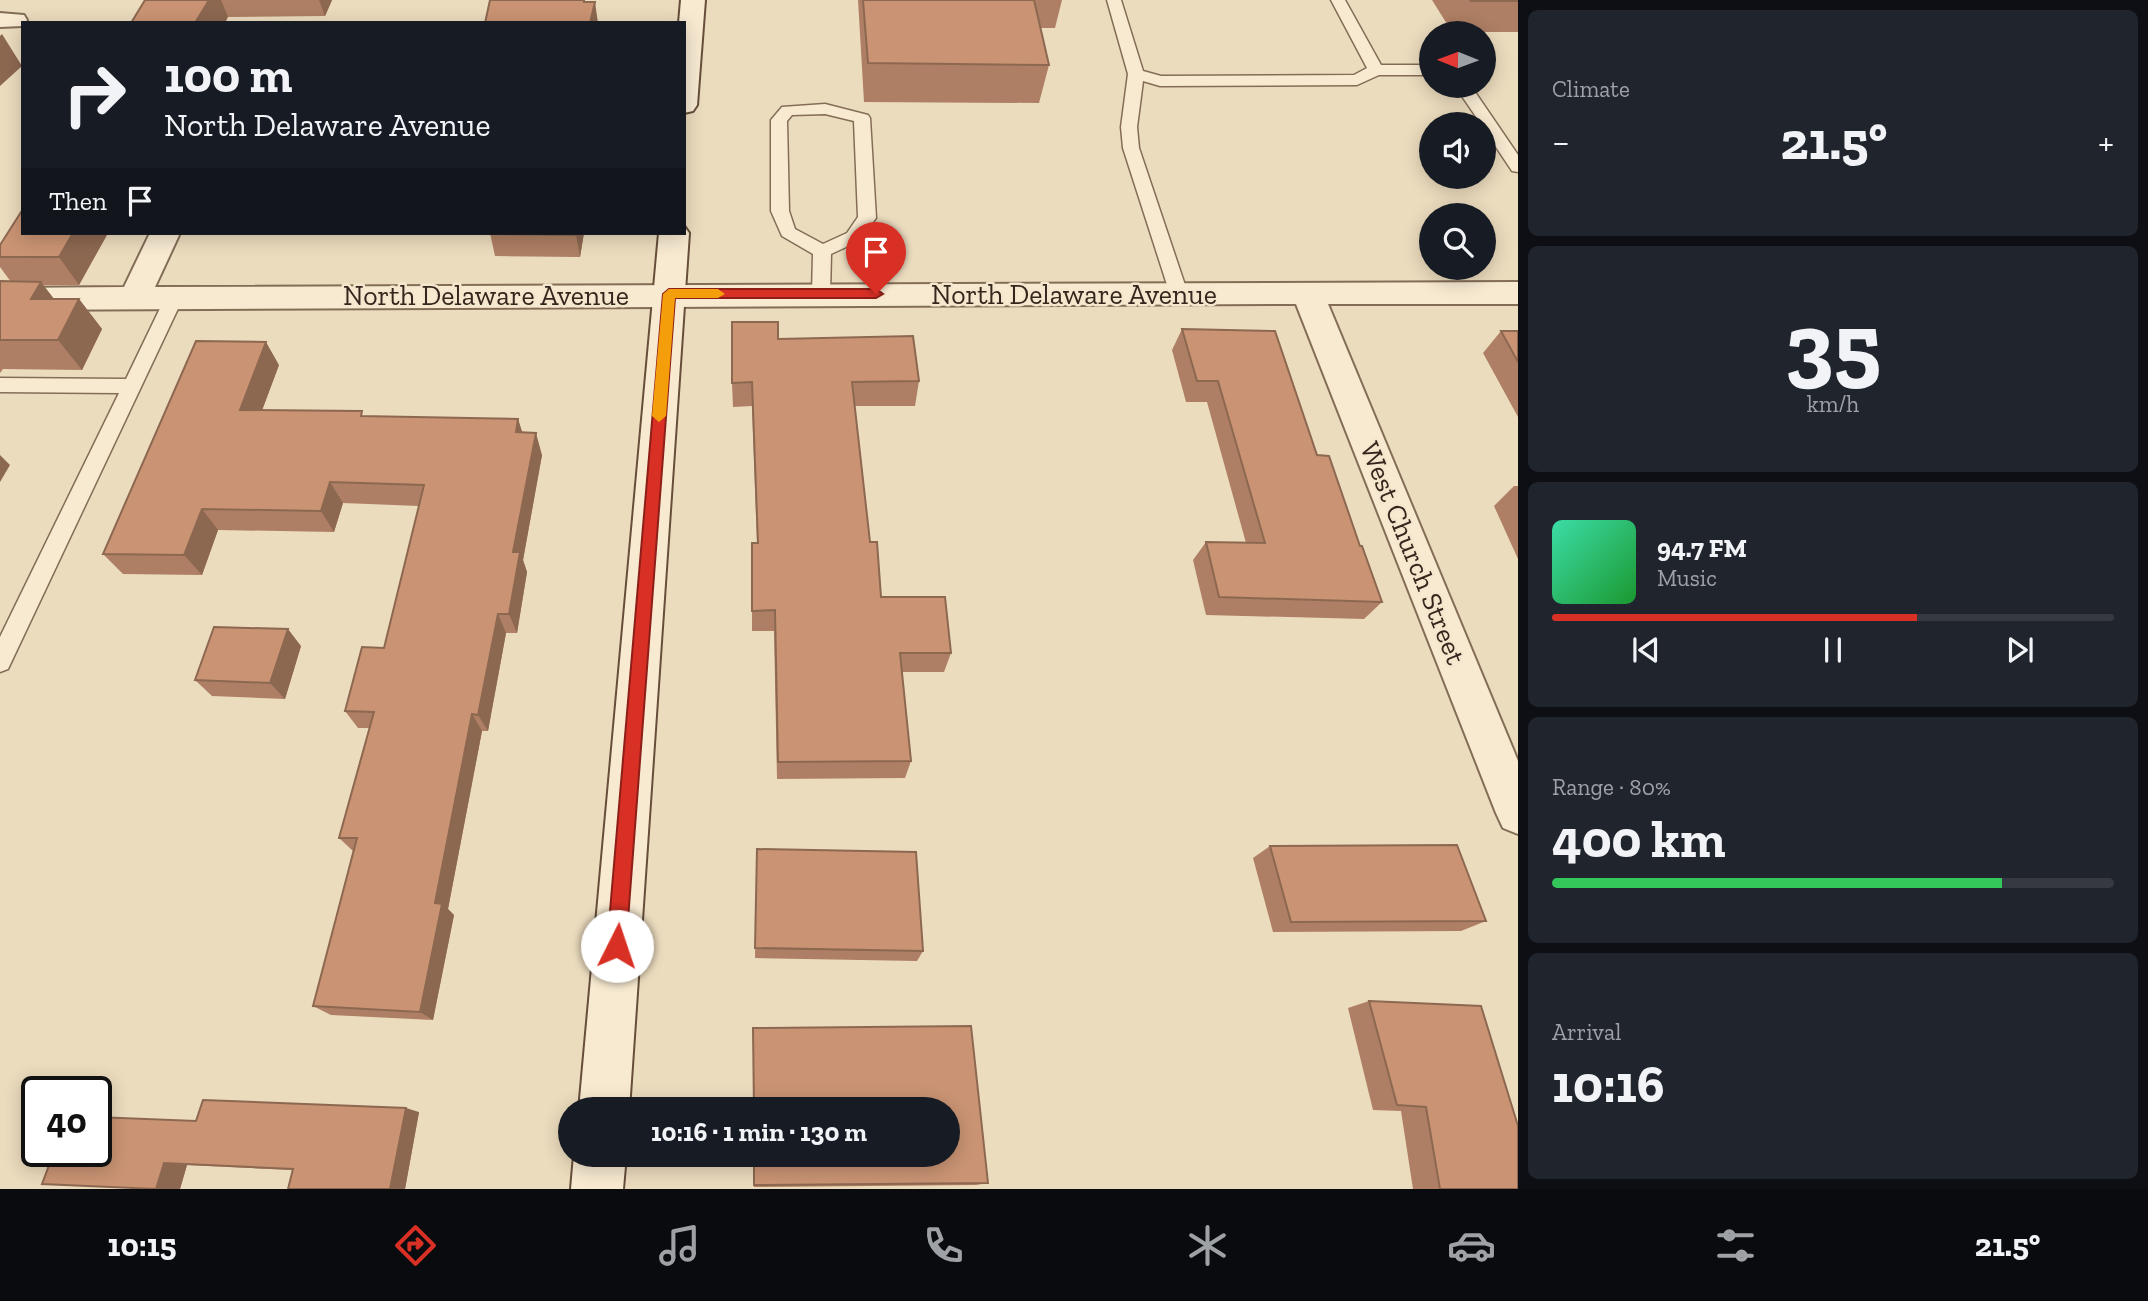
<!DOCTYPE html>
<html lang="en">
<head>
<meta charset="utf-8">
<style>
	:root { --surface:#171b24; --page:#20242c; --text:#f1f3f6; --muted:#9ea1a6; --line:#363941; --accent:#d93025 }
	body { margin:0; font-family:"Zilla Slab",serif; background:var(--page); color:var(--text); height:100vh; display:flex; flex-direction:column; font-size:26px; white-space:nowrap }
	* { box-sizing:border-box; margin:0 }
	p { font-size:23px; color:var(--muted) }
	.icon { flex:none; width:38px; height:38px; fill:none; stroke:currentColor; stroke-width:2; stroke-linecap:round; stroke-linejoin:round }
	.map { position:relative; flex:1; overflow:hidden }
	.sheet { display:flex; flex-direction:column; gap:10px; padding:10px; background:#0d0f14; width:630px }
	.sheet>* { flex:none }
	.hud { position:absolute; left:21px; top:21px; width:665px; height:214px; border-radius:0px; box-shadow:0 4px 18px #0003; background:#171b24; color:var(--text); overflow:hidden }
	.needle { width:46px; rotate:271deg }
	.buttons { position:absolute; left:1419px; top:21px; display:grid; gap:14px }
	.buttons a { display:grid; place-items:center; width:77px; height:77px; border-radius:50%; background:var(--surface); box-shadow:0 4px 18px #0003; font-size:35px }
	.speed { position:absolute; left:21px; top:1076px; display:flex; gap:14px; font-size:35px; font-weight:700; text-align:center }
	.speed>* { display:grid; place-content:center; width:91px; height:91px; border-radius:50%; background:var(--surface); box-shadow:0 4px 18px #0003; line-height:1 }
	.speed .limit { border:4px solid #111; border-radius:10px; background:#fff; color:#111 }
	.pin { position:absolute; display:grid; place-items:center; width:60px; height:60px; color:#fff; margin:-72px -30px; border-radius:50% 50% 50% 0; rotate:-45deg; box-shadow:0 0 7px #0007 }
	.pin .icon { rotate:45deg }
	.me { position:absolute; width:77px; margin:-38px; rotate:4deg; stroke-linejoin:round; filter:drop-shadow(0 0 5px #0008) }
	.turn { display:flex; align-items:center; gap:24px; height:147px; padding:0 28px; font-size:32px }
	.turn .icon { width:91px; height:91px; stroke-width:2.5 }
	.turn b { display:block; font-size:49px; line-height:60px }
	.then { display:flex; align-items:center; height:66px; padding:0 28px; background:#0003; gap:14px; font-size:26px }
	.big { font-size:52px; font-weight:700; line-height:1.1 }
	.sheet .tile { flex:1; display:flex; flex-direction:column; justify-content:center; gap:10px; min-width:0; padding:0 24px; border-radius:10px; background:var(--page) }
	.sheet .dial { align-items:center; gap:0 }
	.dial b { font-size:91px; line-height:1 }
	.song { display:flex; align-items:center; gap:21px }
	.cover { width:84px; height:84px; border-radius:10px; background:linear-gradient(135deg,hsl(160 70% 55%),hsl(130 70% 35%)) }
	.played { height:7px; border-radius:4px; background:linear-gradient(90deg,var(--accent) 65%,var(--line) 65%) }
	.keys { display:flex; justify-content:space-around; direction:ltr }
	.heat { display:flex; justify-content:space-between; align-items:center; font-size:38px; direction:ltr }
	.charge { height:10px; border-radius:5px; background:linear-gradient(90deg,#34c759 80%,var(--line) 0) }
	.trip { position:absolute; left:558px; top:1097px; width:402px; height:70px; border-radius:35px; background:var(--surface); box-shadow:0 4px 18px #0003; font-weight:700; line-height:70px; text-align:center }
	.dock { display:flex; height:112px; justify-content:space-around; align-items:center; background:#090b0e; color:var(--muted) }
	.dock .icon { width:49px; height:49px }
	.dock .active { color:var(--accent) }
	.dock b { font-size:32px; color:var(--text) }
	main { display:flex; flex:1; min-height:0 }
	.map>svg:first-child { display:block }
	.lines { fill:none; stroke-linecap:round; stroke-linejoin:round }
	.lane-casing { stroke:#846d57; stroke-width:3 }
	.street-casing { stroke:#846d57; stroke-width:4 }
	.secondary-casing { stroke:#664e3b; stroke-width:4 }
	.lane { fill:#f8ead1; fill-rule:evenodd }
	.street { fill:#f8ead1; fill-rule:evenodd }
	.secondary { fill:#f8ead1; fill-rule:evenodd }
	.wall { fill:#ae7f64 }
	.shaded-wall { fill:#8d6851 }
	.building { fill:#ca9474; stroke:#8d6851; stroke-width:2 }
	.route { fill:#d93025; stroke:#8d1f18; stroke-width:2 }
	.slow { fill:#f59e0b }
	.labels { text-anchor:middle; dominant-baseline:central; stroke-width:5; stroke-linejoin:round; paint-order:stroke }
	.street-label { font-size:28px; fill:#34261c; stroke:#f4e7cd }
</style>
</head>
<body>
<main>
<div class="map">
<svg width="1518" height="1189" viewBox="0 0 1518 1189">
	<rect width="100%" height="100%" fill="#ecdcbe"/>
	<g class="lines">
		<defs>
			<path id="lane" d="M1107,0H1121L1143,71L1161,76L1354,75L1367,68L1331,0H1345L1381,65H1432V75H1379L1357,85L1160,86L1143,81L1137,127L1139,148L1188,294L1186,299H1172L1170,294L1123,148L1121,127L1128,74Z
				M1455,86H1471L1518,155V172L1512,171L1484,129V124H1481Z
				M825,104L868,115L870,118L876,218L859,241L831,254L830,294L828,299H814L812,294L813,254L782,236L771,211V120L782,107ZM825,114L854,121L858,217L847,233L823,244L795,229L789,211L787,121L792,115Z
				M174,292L181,293L183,298L8,669L0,672V637L119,393L0,392V378L126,379L165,298L167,293Z"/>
			<path id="street" d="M0,13L24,15L27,20L23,26L0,27Z
				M150,233H180L155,287L1518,282V304H1328L1518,761V834L1503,828L1496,813L1296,304L0,310V288L124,287Z"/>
			<path id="secondary" d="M681,0H705L697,105L693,111L684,113V23H679Z
				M684,226L689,233L629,1110H579L659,233H684Z
				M574,1155H626L623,1189H571Z"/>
		</defs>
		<!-- lane casing -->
		<use href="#lane" class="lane-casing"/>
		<!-- street casing -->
		<use href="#street" class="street-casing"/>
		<!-- secondary casing -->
		<use href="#secondary" class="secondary-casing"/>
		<!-- lane -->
		<use href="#lane" class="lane"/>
		<!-- street -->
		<use href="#street" class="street"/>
		<!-- secondary -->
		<use href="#secondary" class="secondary"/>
	</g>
	<!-- wall -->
	<path class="wall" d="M145,0H332L325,16L228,17Z
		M858,0H1062L1055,28H1040L1049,65L1039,103L864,102Z
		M1432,0H1518V32H1452Z
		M23,233H108L79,285H43L54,299H79L102,329L82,370L3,369L0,373V281L11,282L0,267V245Z
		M490,233H584L580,257L495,256Z
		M1182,329L1317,455L1360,546L1382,602L1364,619L1206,615L1193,560L1206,542L1246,543L1207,402H1186L1172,350Z
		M1501,331H1518V417L1483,353Z
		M279,365L262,410L364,416L518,419L522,432L542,455L523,560L527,572L517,633H506L488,731H482L448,909L454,915L433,1020L331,1015L313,1006L353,851L339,838L369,728H358L345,711L384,648L419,506L343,503L334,532L218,530L202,575L123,574L103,554Z
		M919,381L915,406H855L870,542L881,597L951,653L944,672H902L911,761L905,778L777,779L774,631H752V543H757L752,406L733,407L732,383Z
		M1514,486H1518V559L1494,506Z
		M301,646L285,699L212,696L195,680Z
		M1270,846L1486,921L1461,931L1273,932L1253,858Z
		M757,849L923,951L917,961L755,958Z
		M1369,1001L1518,1189H1413L1401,1111L1373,1110L1348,1008Z
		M419,1112L405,1189H288L293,1170L187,1165L180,1189H146L196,1121Z
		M754,1155L988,1183L976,1185L754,1187Z"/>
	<!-- shaded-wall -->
	<path class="shaded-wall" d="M209,0H221L228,17L225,23H195Z
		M319,0H332L325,16Z
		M595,2L598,23H590Z
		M2,34L22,66L0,86V36Z
		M73,233H108L79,285L59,257Z
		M577,233H584L580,257L576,235Z
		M41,282L64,312L31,299Z
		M79,299L102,329L82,370L58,340Z
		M266,342L279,365L254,432L240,410Z
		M518,419L525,441L516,432Z
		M536,433L542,455L523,560L527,572L517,633L509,614L513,552Z
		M0,455L10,465L0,482Z
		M330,482L343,503L334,532L321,511Z
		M202,509L218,530L202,575L184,555Z
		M498,614L506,633L488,731L478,715Z
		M288,629L301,646L285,699L270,683Z
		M472,714L482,731L448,909L454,915L433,1020L420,1012L435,903Z
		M406,1108L419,1112L405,1189H390Z
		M164,1163L187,1165L180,1189H156Z"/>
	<!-- building -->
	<path class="building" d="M145,0H209L195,23H131Z
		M490,0H584V2H595L590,23H485Z
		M863,0H1034L1049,65L868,63Z
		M1470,0H1518V1H1471Z
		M23,209V233H73L59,257H0V245Z
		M490,233H577L576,235L489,234Z
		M0,281L41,282L31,299H79L58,340H0Z
		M732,322H778V339L913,336L919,381L852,382L870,542H877L881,597H945L951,653H900L911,761L778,762L775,610L752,611V543H758L752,382L732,383Z
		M1182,329L1275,331L1317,455L1329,456L1360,546H1362L1382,602L1219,597L1206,542L1265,543L1218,381H1197Z
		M1501,331H1518V362Z
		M196,341L266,342L240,410L362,411L361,416L518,419L516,432L536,433L513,552H520L509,614H498L478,715L472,714L435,903L442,904L420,1012L313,1006L357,838H339L374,712L345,711L362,647L384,648L424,485L330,482L321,511L202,509L184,555L103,554Z
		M214,627L288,629L270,683L195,680Z
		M1457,845L1486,921L1291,922L1270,846Z
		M757,849L916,852L923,951L755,948Z
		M1369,1001L1481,1006L1518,1126V1189H1440L1426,1107L1397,1105Z
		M971,1026L988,1183L754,1185V1155H948V1110H754L753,1028Z
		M203,1100L406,1108L390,1189H288L293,1169L164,1163L156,1189L42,1184L54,1152H96V1117L196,1121Z"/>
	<!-- route -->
	<path class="route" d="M669,289H876L883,294L876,298H675L626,946L624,953L617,956L610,953L607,946L663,294Z"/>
	<!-- slow -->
	<path class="slow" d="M669,289H718L725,294L718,298H675L666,416L659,422L652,416L663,294Z"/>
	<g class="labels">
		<!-- street labels -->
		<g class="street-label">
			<text x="1074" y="294">North Delaware Avenue</text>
			<text x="486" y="295">North Delaware Avenue</text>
			<text transform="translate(1413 553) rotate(68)">West Church Street</text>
		</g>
	</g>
</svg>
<div class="buttons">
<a><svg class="needle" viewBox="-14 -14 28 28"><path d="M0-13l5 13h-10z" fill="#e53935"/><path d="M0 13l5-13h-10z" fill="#9ea1a6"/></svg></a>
<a><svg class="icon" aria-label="sound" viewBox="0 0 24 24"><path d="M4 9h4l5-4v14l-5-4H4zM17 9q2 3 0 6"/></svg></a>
<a><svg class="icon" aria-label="search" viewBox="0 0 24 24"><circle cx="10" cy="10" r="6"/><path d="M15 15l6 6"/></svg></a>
</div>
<div class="speed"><div class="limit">40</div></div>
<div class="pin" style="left:876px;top:294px;background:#d93025"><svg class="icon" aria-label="arrive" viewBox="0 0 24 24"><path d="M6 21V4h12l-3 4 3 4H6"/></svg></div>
<svg class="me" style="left:617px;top:946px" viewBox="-20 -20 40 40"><circle r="19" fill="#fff"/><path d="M0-13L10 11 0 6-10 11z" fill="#d93025"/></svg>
<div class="trip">10:16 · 1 min · 130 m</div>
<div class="hud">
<div class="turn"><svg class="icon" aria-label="right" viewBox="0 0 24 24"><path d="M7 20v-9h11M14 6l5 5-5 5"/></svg><div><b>100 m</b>North Delaware Avenue</div></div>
<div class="then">Then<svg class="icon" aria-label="arrive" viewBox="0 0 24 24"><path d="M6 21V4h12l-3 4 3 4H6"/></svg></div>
</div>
</div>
<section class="sheet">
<div class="tile"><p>Climate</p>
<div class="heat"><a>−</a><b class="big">21.5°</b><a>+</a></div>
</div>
<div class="tile dial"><b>35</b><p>km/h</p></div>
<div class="tile">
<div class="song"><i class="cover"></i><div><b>94.7 FM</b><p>Music</p></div></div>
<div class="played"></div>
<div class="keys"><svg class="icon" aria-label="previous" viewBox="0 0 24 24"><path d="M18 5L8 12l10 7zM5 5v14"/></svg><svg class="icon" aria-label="pause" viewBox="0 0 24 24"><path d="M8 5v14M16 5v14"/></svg><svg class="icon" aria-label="next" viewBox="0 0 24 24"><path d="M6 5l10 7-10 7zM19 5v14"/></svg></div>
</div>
<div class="tile"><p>Range · 80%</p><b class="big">400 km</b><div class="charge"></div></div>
<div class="tile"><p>Arrival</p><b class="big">10:16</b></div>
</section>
</main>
<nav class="dock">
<b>10:15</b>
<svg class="icon active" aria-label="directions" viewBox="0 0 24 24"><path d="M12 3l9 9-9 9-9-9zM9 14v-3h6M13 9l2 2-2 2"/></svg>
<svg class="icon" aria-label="music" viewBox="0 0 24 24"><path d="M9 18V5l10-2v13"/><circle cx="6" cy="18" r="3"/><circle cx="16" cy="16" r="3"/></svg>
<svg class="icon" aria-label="phone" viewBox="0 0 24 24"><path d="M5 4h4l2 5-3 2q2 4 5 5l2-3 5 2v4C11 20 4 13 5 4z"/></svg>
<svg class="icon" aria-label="climate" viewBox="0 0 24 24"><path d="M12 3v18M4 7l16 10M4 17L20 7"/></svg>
<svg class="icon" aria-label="car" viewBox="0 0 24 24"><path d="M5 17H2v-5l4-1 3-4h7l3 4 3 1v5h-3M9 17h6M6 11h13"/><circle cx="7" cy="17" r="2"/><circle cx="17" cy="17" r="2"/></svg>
<svg class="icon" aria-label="filters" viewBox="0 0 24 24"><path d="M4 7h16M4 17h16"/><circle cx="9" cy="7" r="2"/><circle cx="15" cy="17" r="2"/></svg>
<b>21.5°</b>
</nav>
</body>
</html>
